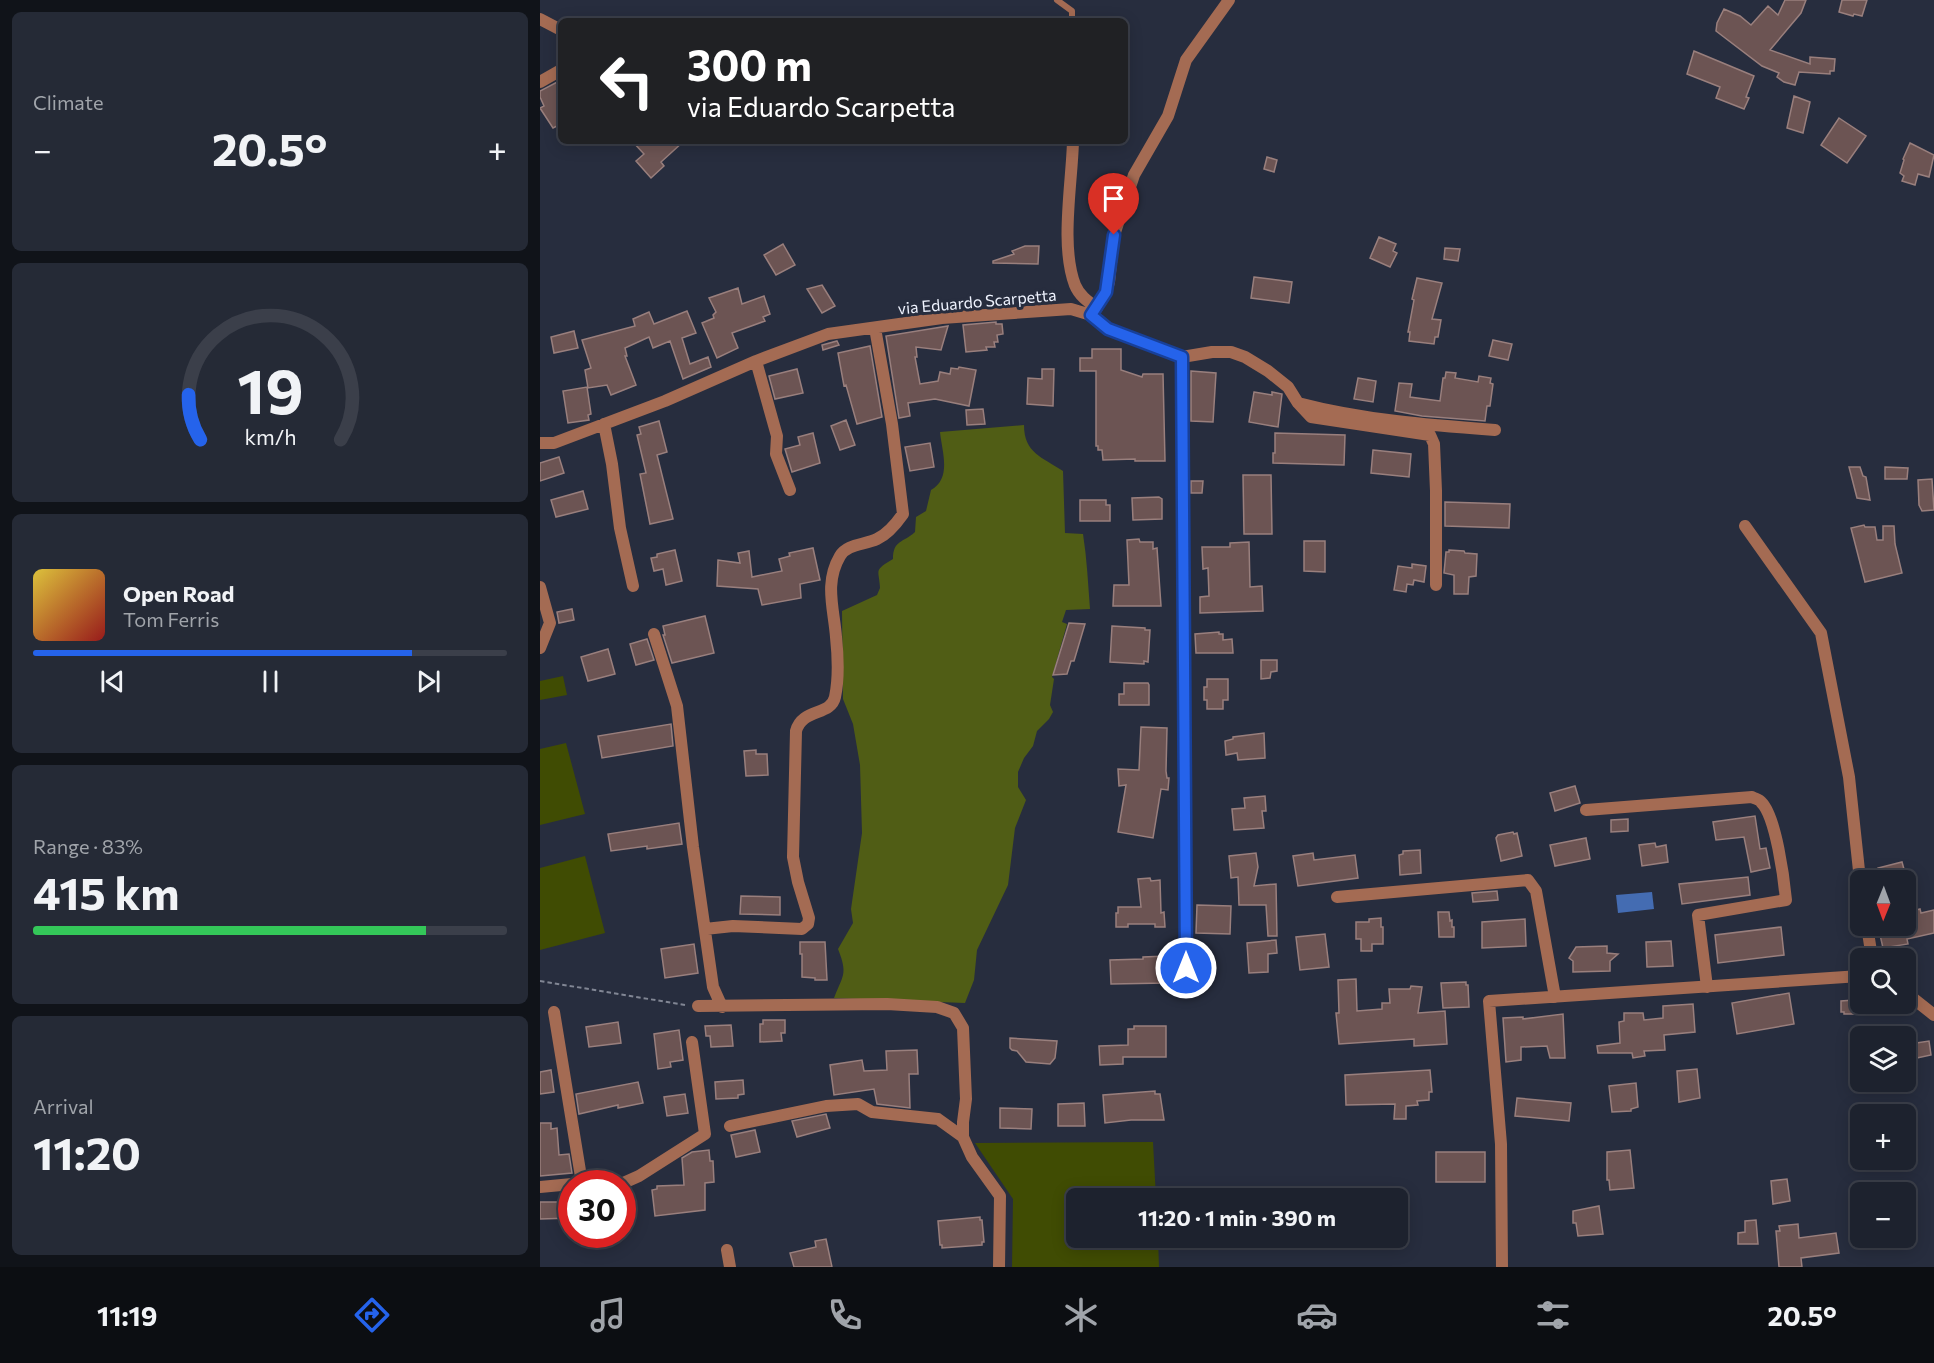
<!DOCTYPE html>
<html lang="en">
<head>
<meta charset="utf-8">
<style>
	:root { --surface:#1d222e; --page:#252a36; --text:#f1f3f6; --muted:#a0a4aa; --line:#3b3f4a; --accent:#2563eb }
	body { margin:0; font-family:Commissioner,sans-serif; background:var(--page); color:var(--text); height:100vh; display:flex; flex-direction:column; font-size:22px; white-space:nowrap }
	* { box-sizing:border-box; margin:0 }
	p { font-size:20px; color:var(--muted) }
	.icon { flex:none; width:33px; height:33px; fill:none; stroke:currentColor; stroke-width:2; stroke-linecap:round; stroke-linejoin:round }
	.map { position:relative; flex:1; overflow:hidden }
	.drawer { display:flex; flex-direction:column; gap:12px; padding:12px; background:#101319; width:540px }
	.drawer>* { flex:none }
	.guide { position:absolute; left:18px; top:18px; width:570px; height:126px; border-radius:9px; box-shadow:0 3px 15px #0003,0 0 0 2px var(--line); background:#202124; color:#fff; overflow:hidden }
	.needle { width:39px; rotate:181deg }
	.controls { position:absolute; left:1310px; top:870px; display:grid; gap:12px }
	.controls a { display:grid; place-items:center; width:66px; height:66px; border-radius:9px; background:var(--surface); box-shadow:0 3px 15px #0003,0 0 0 2px var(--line); font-size:30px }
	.speed { position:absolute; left:18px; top:1170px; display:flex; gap:12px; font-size:30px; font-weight:700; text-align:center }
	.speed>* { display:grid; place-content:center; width:78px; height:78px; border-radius:50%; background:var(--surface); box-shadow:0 3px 15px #0003,0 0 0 2px var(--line); line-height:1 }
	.speed .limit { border:9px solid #d22; background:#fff; color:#111 }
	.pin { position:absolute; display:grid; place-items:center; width:51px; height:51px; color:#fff; margin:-62px -26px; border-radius:50% 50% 50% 0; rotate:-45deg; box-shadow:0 0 6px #0007 }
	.pin .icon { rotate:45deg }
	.me { position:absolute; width:66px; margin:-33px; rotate:0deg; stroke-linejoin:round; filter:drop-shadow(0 0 4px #0008) }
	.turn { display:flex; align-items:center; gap:21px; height:126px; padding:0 30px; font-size:27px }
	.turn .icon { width:78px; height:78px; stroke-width:2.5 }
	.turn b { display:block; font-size:42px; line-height:51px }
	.big { font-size:45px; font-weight:700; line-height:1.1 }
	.drawer .card { flex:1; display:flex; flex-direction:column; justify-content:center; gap:9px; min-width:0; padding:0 21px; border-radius:9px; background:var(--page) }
	.drawer .dial { align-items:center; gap:0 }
	.dial svg { height:156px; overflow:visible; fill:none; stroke:var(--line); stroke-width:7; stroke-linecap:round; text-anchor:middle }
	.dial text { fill:var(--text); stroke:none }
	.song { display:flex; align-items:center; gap:18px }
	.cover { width:72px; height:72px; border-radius:9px; background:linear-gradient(135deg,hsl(50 70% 55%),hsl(0 70% 35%)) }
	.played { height:6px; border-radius:3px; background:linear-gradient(90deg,var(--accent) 80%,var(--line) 80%) }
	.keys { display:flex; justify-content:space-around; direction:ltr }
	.heat { display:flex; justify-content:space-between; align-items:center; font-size:33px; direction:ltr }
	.charge { height:9px; border-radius:4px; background:linear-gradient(90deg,#34c759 83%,var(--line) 0) }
	.trip { position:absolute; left:526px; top:1188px; width:342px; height:60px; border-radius:9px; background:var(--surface); box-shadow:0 3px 15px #0003,0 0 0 2px var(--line); font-weight:700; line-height:60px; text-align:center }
	.tabs { display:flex; height:96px; justify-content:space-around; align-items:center; background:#0c0e12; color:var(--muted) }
	.tabs .icon { width:42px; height:42px }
	.tabs .selected { color:var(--accent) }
	.tabs b { font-size:27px; color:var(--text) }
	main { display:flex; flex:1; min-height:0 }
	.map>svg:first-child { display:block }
	.green { fill:#404c03 }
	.forest { fill:#505d15 }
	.water { fill:#446cb2 }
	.building { fill:#6c5453; stroke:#997f7d; stroke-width:1.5 }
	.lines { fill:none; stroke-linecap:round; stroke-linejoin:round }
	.path { stroke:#818694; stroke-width:2; stroke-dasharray:4.5 3; stroke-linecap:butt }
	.lane { stroke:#a46b53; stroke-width:6 }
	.street { stroke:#a46b53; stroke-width:12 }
	.route-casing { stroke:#184099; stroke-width:15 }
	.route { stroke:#2563eb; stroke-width:10 }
	.labels { text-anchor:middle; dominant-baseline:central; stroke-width:6; stroke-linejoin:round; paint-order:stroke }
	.street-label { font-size:16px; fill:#eff3fe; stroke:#272d3e }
</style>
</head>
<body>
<main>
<section class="drawer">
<div class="card"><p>Climate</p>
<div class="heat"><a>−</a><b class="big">20.5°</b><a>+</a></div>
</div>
<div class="card dial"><svg viewBox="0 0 100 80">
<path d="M14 69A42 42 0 1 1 86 69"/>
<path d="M14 69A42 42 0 0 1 8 46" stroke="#2563eb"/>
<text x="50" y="56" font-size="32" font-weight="700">19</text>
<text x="50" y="72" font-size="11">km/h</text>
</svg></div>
<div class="card">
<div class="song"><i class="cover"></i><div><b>Open Road</b><p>Tom Ferris</p></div></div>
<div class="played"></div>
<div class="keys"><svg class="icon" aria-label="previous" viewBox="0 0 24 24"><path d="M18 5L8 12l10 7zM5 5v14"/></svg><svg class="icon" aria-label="pause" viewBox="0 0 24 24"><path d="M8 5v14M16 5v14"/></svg><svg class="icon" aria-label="next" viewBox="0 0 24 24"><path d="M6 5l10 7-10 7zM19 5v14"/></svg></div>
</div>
<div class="card"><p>Range · 83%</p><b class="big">415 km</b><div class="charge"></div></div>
<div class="card"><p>Arrival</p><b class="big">11:20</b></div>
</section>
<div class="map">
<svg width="1394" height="1267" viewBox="0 0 1394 1267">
	<rect width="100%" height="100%" fill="#272d3e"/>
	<!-- green -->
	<path class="green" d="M23,676L27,695L0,700V681Z
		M26,743L45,814L0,825V749Z
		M45,856L65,933L0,950V868Z
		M613,1142L616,1198H537V1238H618L619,1267H472L473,1199L435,1143Z"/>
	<!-- forest -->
	<path class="forest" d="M484,425C484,453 502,457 523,471L525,533L543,534C547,559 548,584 550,609L526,610L522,622L527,624L512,677L514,679L510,705L513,712L509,719L497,731L493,746L484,758L478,772V787L486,800L475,828L468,885L437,950L434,980L425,1003L294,998C303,975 308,974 298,949L313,923L311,909L322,833L320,765L313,724L303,699L302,611L337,595L340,588C339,569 333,571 353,559C353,540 363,543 375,532L376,517L386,511L391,490C412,478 402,452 400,432Z"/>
	<!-- water -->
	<path class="water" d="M1112,892L1114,909L1078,913L1076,895Z"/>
	<!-- building -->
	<path class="building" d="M1245,0H1266L1261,13L1230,50L1270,64V57L1295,59L1294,71H1290V74L1259,72L1255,85L1244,82L1237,77L1239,73L1222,66L1176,31L1177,23L1184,9L1200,16L1211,25L1228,6L1238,15Z
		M1302,0H1327L1322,16L1314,14L1313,16L1299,12Z
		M1154,51L1214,76L1206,97L1209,98L1204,109L1176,98L1180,87L1147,74Z
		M21,80V124L13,128L0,108L4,106L0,97V91Z
		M1254,96L1270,102L1263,133L1247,128Z
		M1299,118L1326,136L1307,163L1281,145Z
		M92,141H144L121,162L124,166L111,178L96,161L104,154Z
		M1370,143L1394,155L1389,177L1378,174L1375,185L1362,181L1364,176L1360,173L1364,160L1363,159Z
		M727,157L737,160L734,172L724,169Z
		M839,237L856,244L853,251L857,253L850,267L830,258Z
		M243,244L255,265L236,275L224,255Z
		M485,246H499L498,264L453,263V261L474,254L472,251Z
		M905,248L920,249L918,261L904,259Z
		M714,277L752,282L749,303L711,298Z
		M877,278L902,283L892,319L901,320L898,337H895L894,344L869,341L870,332H868L874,300L872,299Z
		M282,285L295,306L282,313L267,289Z
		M198,288L202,304L224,296L230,314L223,317L225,321L192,333L198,348L177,358L162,323L174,318L173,315L176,312L169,298Z
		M147,311L156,333L142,338L150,364L168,357L171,367L143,379L130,341L113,348L109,337L85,348L87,356H85L96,385L71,395L67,385L48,388L45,370L51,368L42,340L95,326L93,319L109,312L114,324Z
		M456,322V324H462L463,334L457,335L458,342H454L455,347H446L447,350L426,352L423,325Z
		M408,326L401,350L376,347L377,357H375L380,384L398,381L400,372L410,374L411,368L418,369L419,367L436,370L429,406L395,399L368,403L370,416L359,418L346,336Z
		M34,331L38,348L14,353L11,337Z
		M953,340L972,344L968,360L949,356Z
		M297,341L299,345L283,350L282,345Z
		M330,346L342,417L317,424L306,385L304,386L298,353Z
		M552,349H581V370L602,377L603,374H623L625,461H595V459L563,460L562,450H558V446H556V371H540V358H552Z
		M257,369L263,393L235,399L229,376Z
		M502,369H514L513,406L487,404L488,378L502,379Z
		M651,371L676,373L673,422L651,421Z
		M906,372L916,373L915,378L938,382L939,376L951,378L950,383L953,384L950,406H947L945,421L882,416L855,411L859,383L872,384L870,397L900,401L903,378H905Z
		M818,378L836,381L833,402L814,399Z
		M47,387L51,414L48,415L49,420L28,423L23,391Z
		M714,392L732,395V392L742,394L738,427L709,422Z
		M443,409L445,424L427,425L426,410Z
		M306,420L315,445L300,450L291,426Z
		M119,421L127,452L117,455L133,519L110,524L100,474L106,473L97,435L101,434L99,427Z
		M273,433L280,463L252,472L245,449L260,445L258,437Z
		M735,433L805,435L804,465L733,463V453H735Z
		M390,443L394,467L370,471L365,447Z
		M833,450L871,454L869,477L831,473Z
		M19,457L24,473L0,481V463Z
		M1309,467H1320L1323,476L1326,477L1330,500L1317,498Z
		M1345,467L1368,468L1367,479H1345Z
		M703,475H731L732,534H704Z
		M1392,479L1394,510L1382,511L1379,505L1378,480Z
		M651,481H663L662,493H651Z
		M43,491L48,509L16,517L11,500Z
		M619,497L622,499V519L593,520L592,498Z
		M540,500H566V505H570V521H540Z
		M905,502L970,504L969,528L905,526Z
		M1324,525L1325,527H1335L1337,540H1343V526H1354L1355,544L1362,573L1325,582L1311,528Z
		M599,539L600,542H613V549L617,548L621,606H573L574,585H589L587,540Z
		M764,541H785V572L764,571Z
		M709,542L710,587L722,586L723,611L660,613V597L669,596L668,568L663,569L662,547H690V543Z
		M273,548L280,580L260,584L261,598L222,605L218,589L177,586L178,560L200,563L198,553L209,551L212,577L242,571L239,559L250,556L249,553Z
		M135,550L142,581L126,585L123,569L114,571L111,558L117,557V554Z
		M909,550L924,551L925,553L937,554L936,576L929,577L928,594H914V575L904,573L906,552H909Z
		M872,564L886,566L884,582L874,580L873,585L867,584L866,592L854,590L858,566L872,568Z
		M32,609L34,620L19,623L17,612Z
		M165,616L174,653L132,663L123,635H125L123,626Z
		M529,623L545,624L534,661H531L527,674L513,675Z
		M572,626L605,628V630H610L608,662L604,661V664L570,662Z
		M679,632V634H683V640L692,639L693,653H656L655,634Z
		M107,639L114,660L96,665L90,644Z
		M68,649L75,674L48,681L41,657Z
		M721,660H737V671L731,672L730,678L721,679Z
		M667,679H688V700H683V709H667V700H664V687H667Z
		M584,683H608L609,685V705H579V694H584Z
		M131,724L133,746L62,758L58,736Z
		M601,727L627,728L626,771L627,778H629L628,790L621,789L613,838L578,832L586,785L579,786L578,769L599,770Z
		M724,733L725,758L698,760L697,753L686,755L685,741L693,739V737Z
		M216,750V754H227L228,775L206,776L204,751Z
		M1035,786L1040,803L1015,811L1010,793Z
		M725,796L726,811H722L724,828L694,830L692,809L705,808L704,798Z
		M1215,816L1220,849L1226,848L1230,868L1211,872L1204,837L1176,840L1173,822Z
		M1088,819V831L1071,832V820Z
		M139,823L142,844L107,849V846L71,851L68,834Z
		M973,832L974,834L977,833L982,856L961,861L956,838L958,835Z
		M1046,838L1050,859L1015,866L1010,845Z
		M1115,843L1116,847L1126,845L1128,862L1102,866L1099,845Z
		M880,850L881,873L860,875L859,855L863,854V851Z
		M716,853L718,867L714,886L736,884L737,936H728L726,905H699L698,877L691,878L689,856Z
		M773,853L774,860L815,855L818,878L758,886L753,856Z
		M1362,862L1367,880H1341L1338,868Z
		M1208,877L1210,895L1142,904L1139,884Z
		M610,878L611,881L620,880L621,913L624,912L625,927H615V924H588V927H576V913H578V907H601L598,879Z
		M957,891L958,900L933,902L932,893Z
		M201,896L240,897V915L200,914Z
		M657,905L691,906L690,934L656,933Z
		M1380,909L1381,913L1394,910V933L1367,939L1368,944L1343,948L1338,926H1370L1369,921H1371L1369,912Z
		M898,912H909L910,921L912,920V927H914V937H899Z
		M841,918V927H843V944H832V951H821V939H816V922H829V919Z
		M985,919L986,946L942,948V922Z
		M1241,927L1244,955L1178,963L1175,935Z
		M785,934L789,967L760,970L756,937Z
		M736,940L737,953L728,954V972L709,973L707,943Z
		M1131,941L1133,966L1107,967L1106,942Z
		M260,942H285L287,980H275V978L262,977V954H260Z
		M154,944L158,973L125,978L121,949Z
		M1067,946V953L1078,954L1070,961V971L1033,972V961L1029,958L1036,947Z
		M626,956L627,983L571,984L570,960L603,959V957Z
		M816,979L817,1011L842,1009V1003H850L849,989H870L871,986L882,987L878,1013L905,1011L907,1044L874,1046V1039L799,1044L796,1013H799L798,980Z
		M926,982V985H928L929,1007L903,1008L901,983Z
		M1249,993L1254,1024L1197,1034L1192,1003Z
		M1314,1000L1315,1014H1304V1012H1301V1001Z
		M1153,1004L1155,1032L1124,1035L1125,1050L1104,1051L1105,1056L1093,1058L1092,1053H1058L1057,1046L1080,1043L1079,1022L1084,1021V1013H1103L1104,1020L1123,1018V1006Z
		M1023,1014L1025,1058H1010L1007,1046L981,1047V1060L966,1062L963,1018L983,1017V1019Z
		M223,1020H245V1033H241L242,1041L220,1042V1024H223Z
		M78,1022L81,1043L49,1047L46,1027Z
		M191,1025L193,1046L171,1047L170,1036H166L165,1026Z
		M594,1026H626V1057H583V1064L560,1065L559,1046L588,1045V1029H594Z
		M139,1030L143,1060L130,1062L131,1067L118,1069L114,1034Z
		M470,1038L517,1041L515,1058L510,1064L486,1062L477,1051L472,1050L470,1048Z
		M1389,1041L1391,1055L1372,1059L1370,1044Z
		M377,1050L378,1074H369L370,1108L337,1104L334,1089L294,1095L290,1065L322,1060L324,1071L347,1070L346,1051Z
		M1157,1069L1160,1098L1139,1102L1137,1071Z
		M11,1070L14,1092L0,1094V1072Z
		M890,1070L892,1092H889V1100L877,1101L878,1105L866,1106V1119H854L855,1104L806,1105L805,1075Z
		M203,1080L204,1094L198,1095V1098L176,1099L175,1082Z
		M98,1082L103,1103L78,1108V1105L39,1114L36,1094Z
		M1096,1083L1098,1107L1091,1109V1111L1072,1112L1069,1086Z
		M615,1091V1094H620L624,1120H591L565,1123L563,1095Z
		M145,1094L148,1113L127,1116L124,1097Z
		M977,1098L1031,1103L1029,1121L975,1116Z
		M544,1103L545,1126H518V1104Z
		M460,1108L492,1109L491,1129L460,1128Z
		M286,1114L290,1128L257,1137L252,1121Z
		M0,1123H11V1129L17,1128L19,1155L29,1154L32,1173L0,1176Z
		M215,1130L220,1152L196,1157L191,1135Z
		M169,1150L170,1161H173L174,1182L165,1183V1210L115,1216L112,1190L117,1189V1186L144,1185L142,1158L152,1152Z
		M1090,1150L1094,1188L1070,1190L1069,1180H1067V1152Z
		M896,1152H945V1182H896Z
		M1247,1179L1250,1201L1233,1204L1231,1181Z
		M0,1202H32V1218L0,1219Z
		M1059,1206L1063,1234L1038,1236L1036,1223H1033V1211Z
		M440,1217V1220H442L444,1242H442V1245L402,1248V1245H400L398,1221Z
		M1216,1220L1218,1244H1198V1233L1205,1232V1221Z
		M1258,1224L1259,1238L1296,1233L1299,1253L1261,1258L1262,1267H1239L1236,1231H1240L1239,1226Z
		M286,1239L292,1267H254L250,1253L276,1247L275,1241Z"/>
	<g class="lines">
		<!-- path -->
		<path class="path" d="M0,981L145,1005"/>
		<!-- lane -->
		<path class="lane" d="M517,0L532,11V21"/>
		<!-- street -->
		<path class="street" d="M0,19L21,30
			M0,82L21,70
			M533,141C532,183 520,246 535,285C539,295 547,301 557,308
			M551,315L566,292L569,282L574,235L594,175L628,116L646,60L689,0
			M642,357L646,967
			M216,361L237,436L236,454L250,490
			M758,403C823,420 889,425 955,430
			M64,424L72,464L80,528L93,586
			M0,443H14L125,401L216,361L288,334L402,318L531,309L551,315L568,329L642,357L672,352H691L705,357L728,371L748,387L758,403L771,417L890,435L894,444L896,491V585
			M1205,526L1281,633L1309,777L1320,880
			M0,587L10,623L0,648
			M114,634L137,706L153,847L173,987L182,1007
			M1046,810L1212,797C1215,799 1219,799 1221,802C1236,816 1244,879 1246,900L1158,915L1167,987
			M797,897L988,880L996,891L1015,997
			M1327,926L1332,958
			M165,929L193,926L262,929L268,924L269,918L258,882L253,857L256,731C262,708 291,716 295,697C299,678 298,656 296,637C294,609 284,583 300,556C307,544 324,545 337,539C348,534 356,524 363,514L352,424L335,328
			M1365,992L1394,1015
			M158,1006L347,1004L397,1007L414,1013L423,1028L426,1099L423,1122V1137L432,1157L460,1196L459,1267
			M14,1012L42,1183
			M190,1126L286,1106L318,1104L332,1112L398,1119L423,1137
			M81,1184L99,1176L165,1134L152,1042
			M0,1187L32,1184
			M187,1250L190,1267
			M962,1267L961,1144L949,1001L1320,976"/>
	</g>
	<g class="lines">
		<defs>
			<path id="route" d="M574,235L566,292L551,315L568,329L642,357L646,968"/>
		</defs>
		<!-- route casing -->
		<use href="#route" class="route-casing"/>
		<!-- route -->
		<use href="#route" class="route"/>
	</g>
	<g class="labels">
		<!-- street labels -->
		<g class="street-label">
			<text transform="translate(437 301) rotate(-5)">via Eduardo Scarpetta</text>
		</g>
	</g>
</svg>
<div class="controls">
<a><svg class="needle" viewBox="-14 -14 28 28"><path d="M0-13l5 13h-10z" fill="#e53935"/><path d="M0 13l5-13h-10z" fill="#a0a4aa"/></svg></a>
<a><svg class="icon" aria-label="search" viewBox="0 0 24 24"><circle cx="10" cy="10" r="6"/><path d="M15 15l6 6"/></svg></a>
<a><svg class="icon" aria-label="layers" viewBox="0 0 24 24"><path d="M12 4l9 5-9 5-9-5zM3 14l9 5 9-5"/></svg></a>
<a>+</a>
<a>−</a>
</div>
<div class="speed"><div class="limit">30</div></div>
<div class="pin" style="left:574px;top:235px;background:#d93025"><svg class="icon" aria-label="arrive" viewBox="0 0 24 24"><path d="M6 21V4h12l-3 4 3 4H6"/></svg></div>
<svg class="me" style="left:646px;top:968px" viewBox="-20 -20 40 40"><circle r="17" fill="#2563eb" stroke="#fff" stroke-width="3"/><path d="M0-11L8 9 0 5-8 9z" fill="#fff"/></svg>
<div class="trip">11:20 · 1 min · 390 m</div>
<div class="guide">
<div class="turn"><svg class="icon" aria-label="left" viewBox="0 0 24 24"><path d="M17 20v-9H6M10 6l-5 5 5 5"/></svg><div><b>300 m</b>via Eduardo Scarpetta</div></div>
</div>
</div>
</main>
<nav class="tabs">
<b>11:19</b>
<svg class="icon selected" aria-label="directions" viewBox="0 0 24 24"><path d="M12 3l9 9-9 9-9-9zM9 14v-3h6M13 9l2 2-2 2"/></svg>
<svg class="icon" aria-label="music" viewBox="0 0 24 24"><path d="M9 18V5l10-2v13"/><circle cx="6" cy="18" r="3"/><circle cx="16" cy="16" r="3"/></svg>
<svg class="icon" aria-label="phone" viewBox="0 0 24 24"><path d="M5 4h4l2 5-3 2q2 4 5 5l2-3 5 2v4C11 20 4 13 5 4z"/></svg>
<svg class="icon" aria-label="climate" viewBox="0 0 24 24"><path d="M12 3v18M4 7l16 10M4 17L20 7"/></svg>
<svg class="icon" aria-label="car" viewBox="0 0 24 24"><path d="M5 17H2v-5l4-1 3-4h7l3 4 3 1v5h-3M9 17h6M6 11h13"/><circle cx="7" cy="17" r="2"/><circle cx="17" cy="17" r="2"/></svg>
<svg class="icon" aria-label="filters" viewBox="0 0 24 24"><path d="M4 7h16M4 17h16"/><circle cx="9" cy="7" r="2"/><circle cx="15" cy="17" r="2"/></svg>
<b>20.5°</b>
</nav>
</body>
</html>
